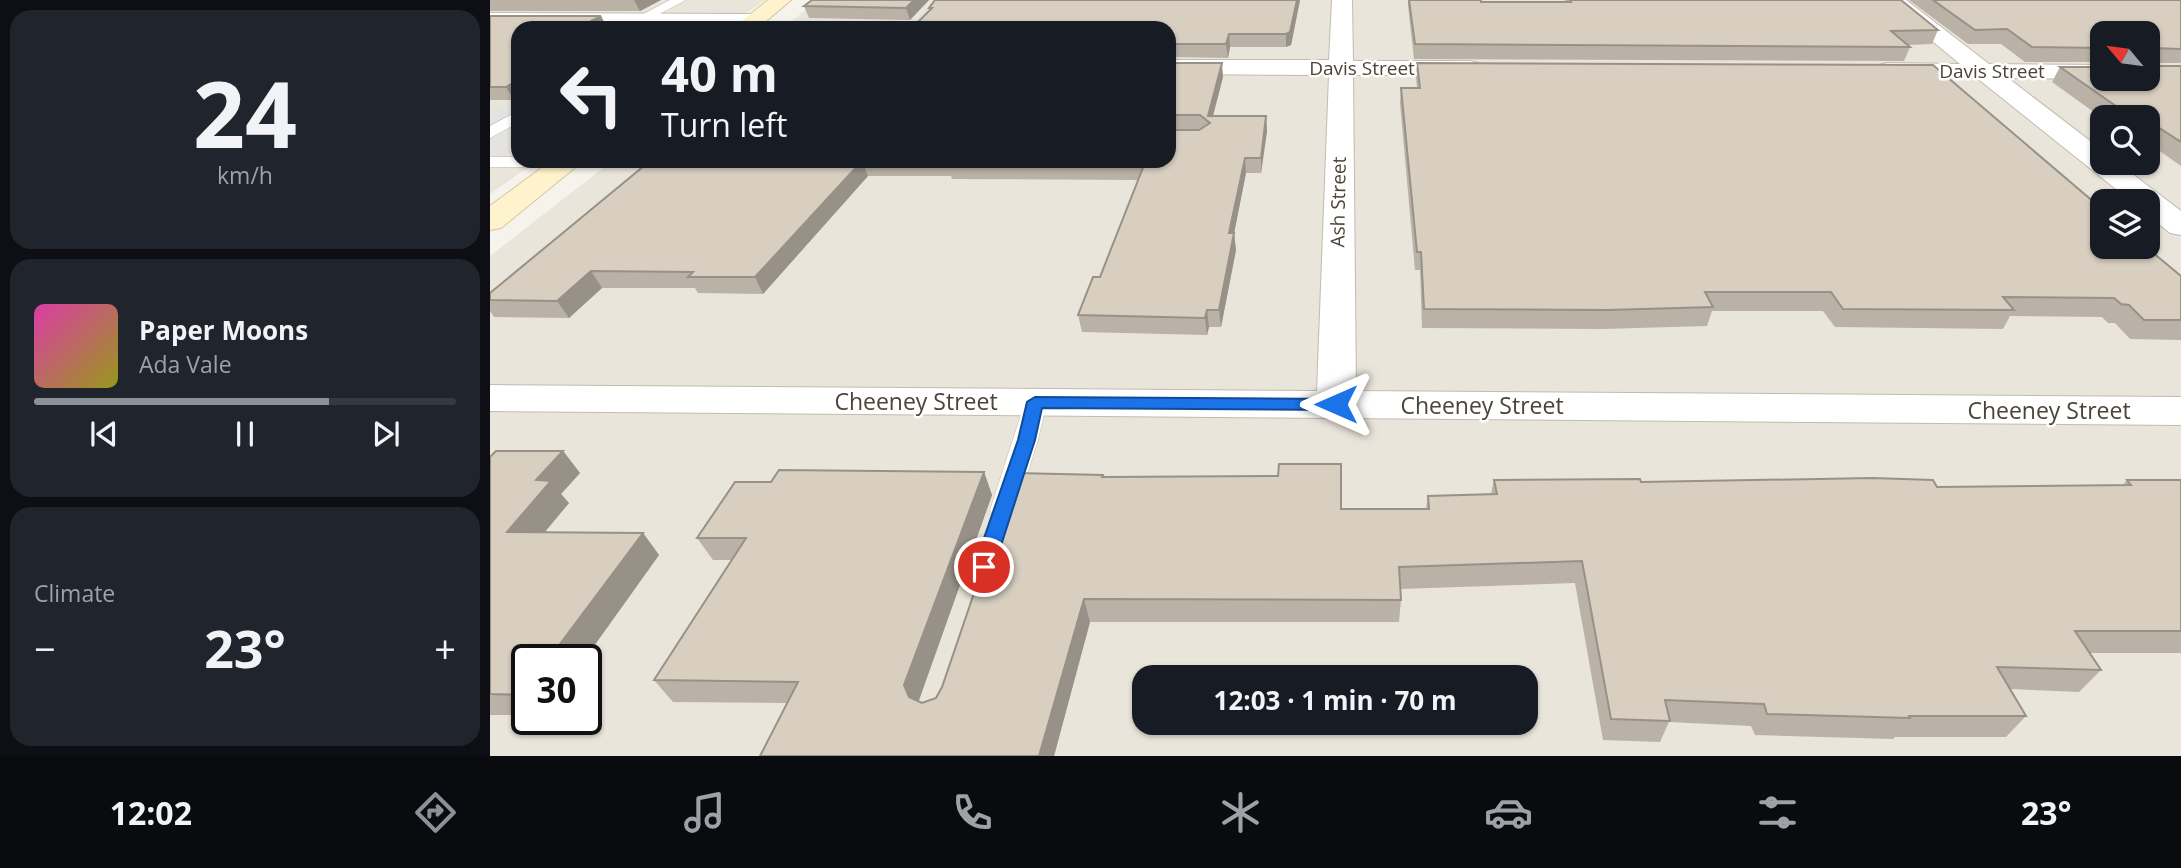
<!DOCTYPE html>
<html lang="en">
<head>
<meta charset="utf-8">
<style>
	:root { --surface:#171b24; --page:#20242c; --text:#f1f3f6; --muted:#9ea1a6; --line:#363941; --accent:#8c9099 }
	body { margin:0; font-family:"Open Sans",sans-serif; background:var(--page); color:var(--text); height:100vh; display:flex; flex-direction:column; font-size:26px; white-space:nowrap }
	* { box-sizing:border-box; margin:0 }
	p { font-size:23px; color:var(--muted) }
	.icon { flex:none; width:38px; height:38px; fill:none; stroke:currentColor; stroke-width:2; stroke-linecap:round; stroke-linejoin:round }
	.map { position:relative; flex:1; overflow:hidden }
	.panel { display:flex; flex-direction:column; gap:10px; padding:10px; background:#0d0f14; width:490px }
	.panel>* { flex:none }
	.guide { position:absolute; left:21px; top:21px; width:665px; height:147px; border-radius:21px; box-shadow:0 2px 5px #0004; background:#171b24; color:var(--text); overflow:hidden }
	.needle { width:46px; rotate:299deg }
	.controls { position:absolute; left:1600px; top:21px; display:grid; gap:14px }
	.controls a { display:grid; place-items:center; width:70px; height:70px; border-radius:14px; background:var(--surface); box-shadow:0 2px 5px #0004; font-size:35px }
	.speed { position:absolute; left:21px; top:644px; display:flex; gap:14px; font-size:35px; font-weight:700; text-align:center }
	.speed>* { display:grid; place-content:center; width:91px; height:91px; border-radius:50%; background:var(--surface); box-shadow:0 2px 5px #0004; line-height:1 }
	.speed .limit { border:4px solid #111; border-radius:10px; background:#fff; color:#111 }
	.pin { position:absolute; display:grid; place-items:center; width:60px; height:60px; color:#fff; margin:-30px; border:4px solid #fff; border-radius:50%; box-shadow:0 2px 7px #0007 }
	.me { position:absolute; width:77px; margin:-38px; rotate:270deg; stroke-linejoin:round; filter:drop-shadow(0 0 5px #0008) }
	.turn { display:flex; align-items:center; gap:24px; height:147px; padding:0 35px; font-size:32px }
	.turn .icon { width:91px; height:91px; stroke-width:2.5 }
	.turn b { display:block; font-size:49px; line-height:60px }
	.big { font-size:52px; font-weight:700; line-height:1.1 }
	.panel .tile { flex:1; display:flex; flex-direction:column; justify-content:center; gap:10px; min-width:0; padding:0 24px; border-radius:21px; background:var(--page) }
	.panel .dial { align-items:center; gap:0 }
	.dial b { font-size:91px; line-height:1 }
	.song { display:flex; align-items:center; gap:21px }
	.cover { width:84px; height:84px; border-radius:10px; background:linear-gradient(135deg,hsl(320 70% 55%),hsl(60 70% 35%)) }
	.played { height:7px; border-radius:4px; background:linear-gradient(90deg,var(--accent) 70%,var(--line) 70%) }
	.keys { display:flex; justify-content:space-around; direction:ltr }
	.heat { display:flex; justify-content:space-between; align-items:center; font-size:38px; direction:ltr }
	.trip { position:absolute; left:642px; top:665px; width:406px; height:70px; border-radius:21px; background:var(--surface); box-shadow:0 2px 5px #0004; font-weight:700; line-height:70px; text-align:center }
	.menu { display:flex; height:112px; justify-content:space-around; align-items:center; background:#090b0e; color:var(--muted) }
	.menu .icon { width:49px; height:49px }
	.menu .current { color:var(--accent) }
	.menu b { font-size:32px; color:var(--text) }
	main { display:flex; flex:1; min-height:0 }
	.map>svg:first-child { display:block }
	.residential { fill:#eae5da; fill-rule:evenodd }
	.parking { fill:#e5e3e0 }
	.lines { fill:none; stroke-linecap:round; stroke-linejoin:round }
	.lane-casing { stroke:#c2bbae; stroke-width:1 }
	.street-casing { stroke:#c2bbae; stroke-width:2 }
	.secondary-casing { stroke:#d6c79b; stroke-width:2 }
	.lane { fill:#fff; fill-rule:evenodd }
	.street { fill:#fff; fill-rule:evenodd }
	.secondary { fill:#fff3cd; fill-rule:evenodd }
	.wall { fill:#bab2a6 }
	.shaded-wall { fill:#979187 }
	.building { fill:#d8cfc1; stroke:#979187; stroke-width:2 }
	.route { fill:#1a73e8; stroke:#114b97; stroke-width:2 }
	.labels { text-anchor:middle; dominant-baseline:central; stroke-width:5; stroke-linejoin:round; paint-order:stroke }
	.far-street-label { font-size:19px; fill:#4b4439; stroke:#fff }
	.street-label { font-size:23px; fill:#4b4439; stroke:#fff }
</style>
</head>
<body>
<main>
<section class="panel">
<div class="tile dial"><b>24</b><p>km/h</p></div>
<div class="tile">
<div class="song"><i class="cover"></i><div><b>Paper Moons</b><p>Ada Vale</p></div></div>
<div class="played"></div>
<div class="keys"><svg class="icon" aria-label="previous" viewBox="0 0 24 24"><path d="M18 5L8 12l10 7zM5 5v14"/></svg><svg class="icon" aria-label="pause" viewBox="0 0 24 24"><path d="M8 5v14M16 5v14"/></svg><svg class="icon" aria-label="next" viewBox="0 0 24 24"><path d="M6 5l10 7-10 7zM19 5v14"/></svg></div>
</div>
<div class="tile"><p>Climate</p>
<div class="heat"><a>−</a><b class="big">23°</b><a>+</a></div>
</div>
</section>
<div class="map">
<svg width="1691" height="756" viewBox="0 0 1691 756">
	<rect width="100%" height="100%" fill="#f6f3ec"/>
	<!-- residential -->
	<path class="residential" d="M0,0H275L235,28H28V161H47L0,194Z
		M328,0H1691V756H0V256L122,161H679V28H293ZM1612,33H1657V79H1612ZM1612,117H1657V163H1612ZM1612,201H1657V247H1612ZM37,660H96V719H37ZM654,677H1036V723H654Z"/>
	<!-- parking -->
	<path class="parking" d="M445,0H457L429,28H300L308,21H424Z
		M0,106H28V146L0,165Z"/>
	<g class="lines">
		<defs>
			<path id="lane" d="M180,0H196L154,22H146L144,19Z
				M28,111V123L0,138V126Z
				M0,157H28V161L85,162L77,167H0Z
				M545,394L553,396L557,402L548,440L526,510L522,517L513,520L504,517L500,510L537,396Z"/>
			<path id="street" d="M842,0H862L863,61H980L988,63L992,68L988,73L980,75H863L866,391L1691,397V425L0,411V385L827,391L839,75L679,74V60H839Z
				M1393,0H1416L1499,64L1612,65V79L1518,78L1612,150V163H1628L1691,211V235L1680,233L1657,214V201H1641L1487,78L1389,75L1385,70L1389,65L1397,63L1470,64Z
				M0,13L264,14L272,15L275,20L272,25L264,26L0,25Z"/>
			<path id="secondary" d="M278,0H301L268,28H243Z
				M61,161H93L11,228L0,230V206Z"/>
		</defs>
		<!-- lane casing -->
		<use href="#lane" class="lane-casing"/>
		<!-- street casing -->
		<use href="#street" class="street-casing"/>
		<!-- secondary casing -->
		<use href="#secondary" class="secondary-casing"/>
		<!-- lane -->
		<use href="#lane" class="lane"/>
		<!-- street -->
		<use href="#street" class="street"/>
		<!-- secondary -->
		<use href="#secondary" class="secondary"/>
	</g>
	<!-- wall -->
	<path class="wall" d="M0,0H171L150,11H0Z
		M322,0H439L420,20L319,18L314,6Z
		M445,0H810L801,45L796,47H740L738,58L679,57V28L440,10L439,8Z
		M918,0H991V2H1074L1075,0H1411L1448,30L1442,44L1418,45L1420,47L1414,61L924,59L918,6Z
		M1419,0H1691V63H1662V66H1691V166L1657,142V117H1612V118L1562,82L1570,67L1657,79L1612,33V62H1535L1511,44H1478Z
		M0,16H111L117,28H28L24,100H0Z
		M679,63L733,77L723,116H776L777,131L771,173H756L744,233L746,250L731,327H719L717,335L592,332L588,315L610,277L648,180L462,179L461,176H378L273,294L208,293L205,288H112L79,318L4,317L0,311V293L151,168L147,161H679Z
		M927,63L1691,276V340L1640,339L1625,323H1618L1612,317L1520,316L1513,329L1345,327L1333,311H1222L1217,326L1112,329L932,328L930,270H925L910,103L911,88H927L926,78Z
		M73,451L90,473L71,494L79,503L55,532L153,533L169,555L94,660H37V715H0V457Z
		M494,472L502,495L428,701L432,703L446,698L614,477L851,509H936L938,496L1001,494L1004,480L1447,487L1633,485L1637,480H1691V653H1600L1611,670L1589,692L1520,689L1536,716L1516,737H1405L1403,739L1265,735L1261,726L1179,722L1170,742L1113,740L1085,583L910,589L911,600L909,622H600L564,756H270L297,703L183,702L164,680L242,560H223L207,538L281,482Z"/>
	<!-- shaded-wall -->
	<path class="shaded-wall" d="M144,0H171L150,11Z
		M424,0H439L420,20L416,8Z
		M807,0H810L801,45L796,47V34Z
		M111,16L117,28H88Z
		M739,34L740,47L738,58L736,44Z
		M732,63L733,77L720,127L718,116Z
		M28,80V98L24,100L16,87Z
		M776,116L777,131L771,173V158Z
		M755,158L756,173L741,249L739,233Z
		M372,161L378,176L273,294L265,277Z
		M744,233L746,250L731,327L729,310Z
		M101,271L112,288L79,318L67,301Z
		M717,310L719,327L717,335L715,318Z
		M73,451L90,473L71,494L79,503L37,553L17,532L46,480Z
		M494,472L502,495L427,706L419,697L414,685Z
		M153,533L169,555L94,660H58Z
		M594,599L600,622L564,756H549Z
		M37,688V699L32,695Z"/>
	<!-- building -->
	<path class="building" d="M322,0H424L416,8L314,6Z
		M445,0H807L800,32L796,34H739L736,44H679V28H422L442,8H439Z
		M919,0H991V2H1081L1080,0H1411L1448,30L1401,31L1420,47L925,44Z
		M1443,0H1691V49L1664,48L1662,66H1691V142L1657,120V117H1653L1648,113H1636L1570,67H1612V79H1657V33H1612V48L1542,47L1517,29L1485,30Z
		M0,16H111L88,28H28V80L16,87H0Z
		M679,63H732L718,116H776L771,158H755L739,233H744L729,310H717L715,318L588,315L603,277H610L654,165L457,164L459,161H679V130H709L720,123L710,115H679Z
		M927,63L1443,65L1612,209V247H1656L1691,276V320H1654L1639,305L1631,304L1624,298L1513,297L1524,310L1353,309L1341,292H1215L1223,307L1117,310L934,309L931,252H927L911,88H930Z
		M160,161H372L265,277H198L203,272L101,271L67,301L0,300V293Z
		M6,451H73L46,480L61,481L17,532L153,533L58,660H37V688L32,695L0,694V457Z
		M789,464H851V509H939L938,496L1007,494L1004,480L1150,479L1151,482L1382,478L1443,480L1447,487L1641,485L1637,480H1691V631H1585L1611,670L1507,667L1536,716H1419L1420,718L1277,714L1274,704L1175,700L1180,721L1121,719L1092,561L909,567L911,600L594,599L549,756H270L308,682L164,680L256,538H207L245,482H281L289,470L494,472L414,685L419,697L432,703L446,698L452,687L525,473L613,475L612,477L788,476Z"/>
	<!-- route -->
	<path class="route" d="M545,397L846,399L854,404L846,410L552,408L545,440L504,567L501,573L494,575L487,573L484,567L528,440L537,402Z"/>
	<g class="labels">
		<!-- far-street labels -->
		<g class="far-street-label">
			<text x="872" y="68">Davis Street</text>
			<text x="1502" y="71">Davis Street</text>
			<text transform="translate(848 202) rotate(-89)">Ash Street</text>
		</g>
		<!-- street labels -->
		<g class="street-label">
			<text x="426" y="401">Cheeney Street</text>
			<text x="992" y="405">Cheeney Street</text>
			<text x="1559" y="410">Cheeney Street</text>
		</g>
	</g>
</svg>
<div class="controls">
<a><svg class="needle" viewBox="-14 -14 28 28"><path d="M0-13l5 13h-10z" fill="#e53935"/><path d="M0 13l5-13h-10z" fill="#9ea1a6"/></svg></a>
<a><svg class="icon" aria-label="search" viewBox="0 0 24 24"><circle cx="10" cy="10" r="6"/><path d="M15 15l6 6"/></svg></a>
<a><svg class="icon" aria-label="layers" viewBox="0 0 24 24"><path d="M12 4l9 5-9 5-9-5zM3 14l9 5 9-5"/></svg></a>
</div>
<div class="speed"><div class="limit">30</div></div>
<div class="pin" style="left:494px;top:567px;background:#d93025"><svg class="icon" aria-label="arrive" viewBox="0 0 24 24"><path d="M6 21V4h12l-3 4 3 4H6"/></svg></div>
<svg class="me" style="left:846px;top:404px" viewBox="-20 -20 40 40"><path d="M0-17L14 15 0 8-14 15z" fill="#1a73e8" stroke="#fff" stroke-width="4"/></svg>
<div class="trip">12:03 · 1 min · 70 m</div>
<div class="guide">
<div class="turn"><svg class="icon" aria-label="left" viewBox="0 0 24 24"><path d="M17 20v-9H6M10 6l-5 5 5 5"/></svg><div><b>40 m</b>Turn left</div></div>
</div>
</div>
</main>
<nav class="menu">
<b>12:02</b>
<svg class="icon current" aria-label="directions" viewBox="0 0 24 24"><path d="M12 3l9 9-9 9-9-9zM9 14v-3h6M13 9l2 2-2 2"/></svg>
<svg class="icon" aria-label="music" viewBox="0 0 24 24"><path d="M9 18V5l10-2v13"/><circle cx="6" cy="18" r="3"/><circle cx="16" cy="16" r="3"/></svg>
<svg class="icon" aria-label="phone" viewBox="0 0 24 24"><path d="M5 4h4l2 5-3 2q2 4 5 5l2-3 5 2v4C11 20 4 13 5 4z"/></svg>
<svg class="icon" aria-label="climate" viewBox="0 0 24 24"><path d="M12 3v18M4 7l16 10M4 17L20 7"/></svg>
<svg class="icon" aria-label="car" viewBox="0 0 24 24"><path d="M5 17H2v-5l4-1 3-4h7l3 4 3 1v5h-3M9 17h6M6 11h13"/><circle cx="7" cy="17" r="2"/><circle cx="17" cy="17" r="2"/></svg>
<svg class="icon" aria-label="filters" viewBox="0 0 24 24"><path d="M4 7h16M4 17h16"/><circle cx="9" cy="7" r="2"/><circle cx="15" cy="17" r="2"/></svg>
<b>23°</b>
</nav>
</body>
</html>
